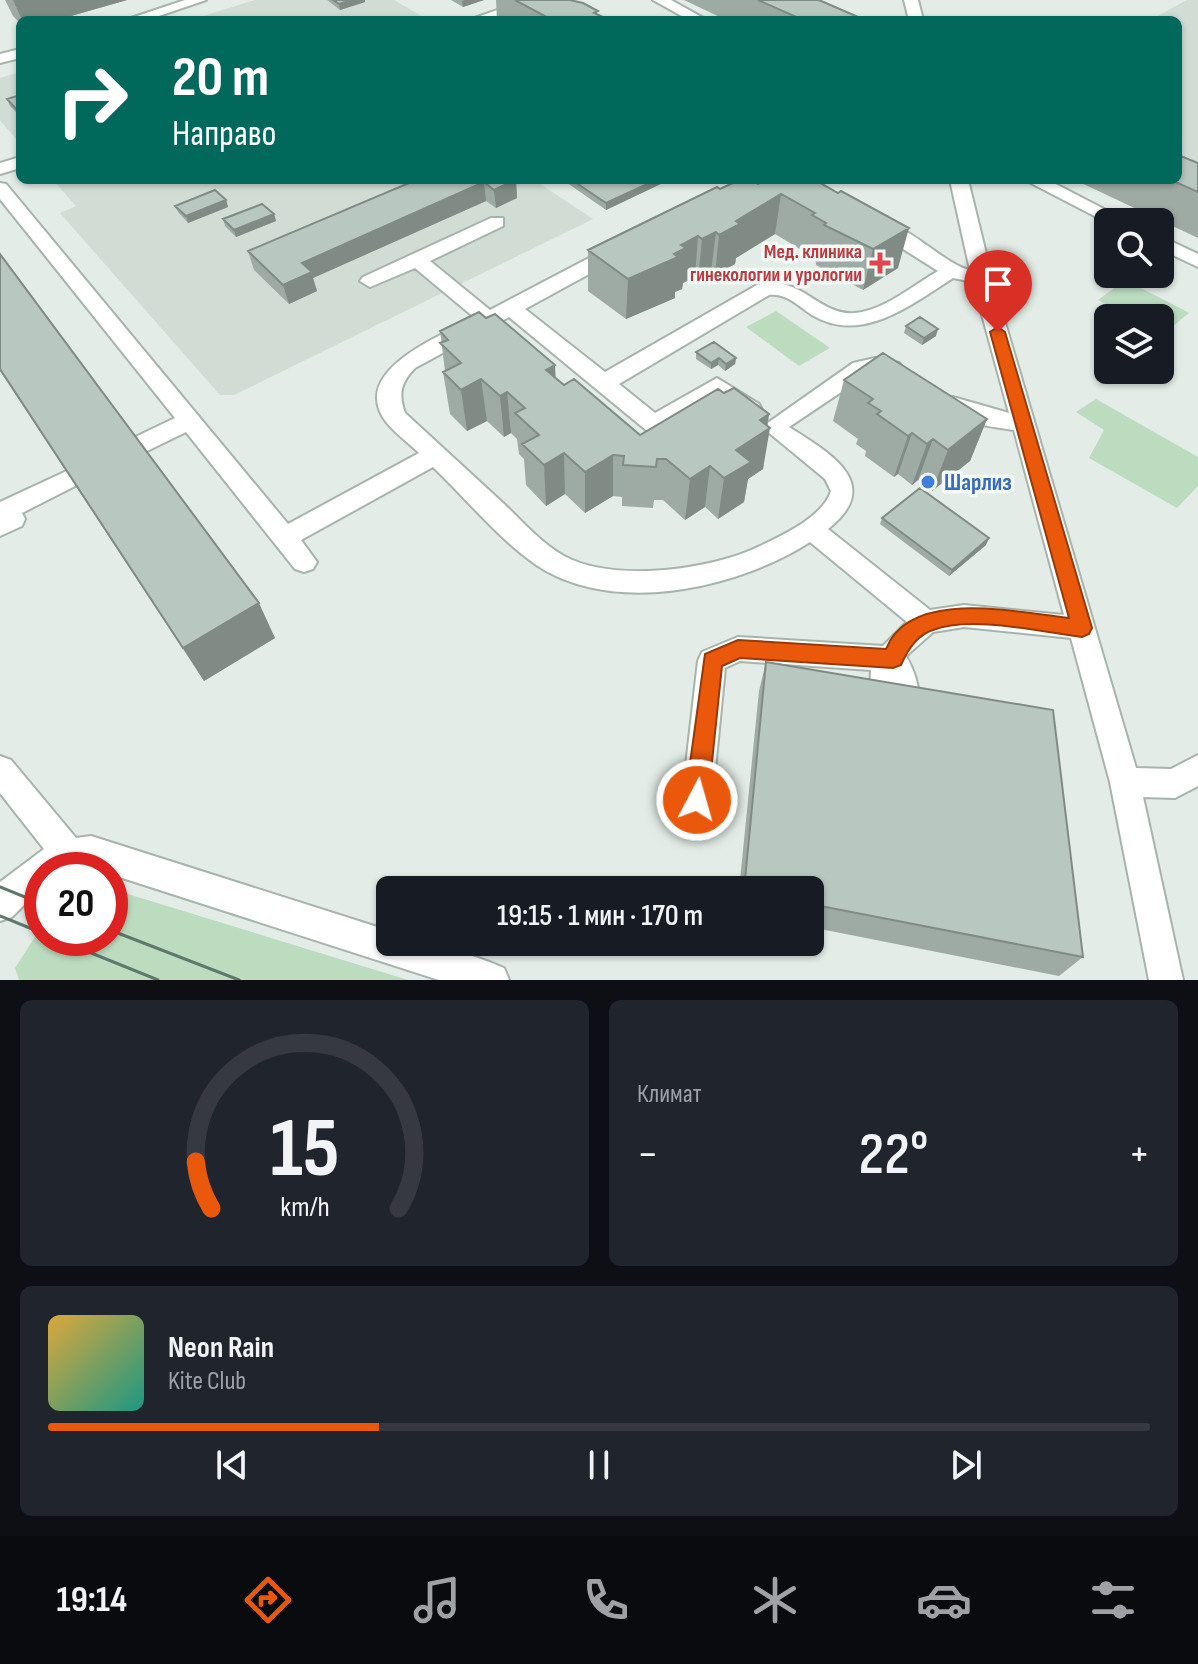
<!DOCTYPE html>
<html lang="ru">
<head>
<meta charset="utf-8">
<style>
	:root { --surface:#171b24; --page:#20242c; --text:#f1f3f6; --muted:#9ea1a6; --line:#363941; --accent:#ea580c }
	body { margin:0; font-family:"Sofia Sans Condensed",sans-serif; background:var(--page); color:var(--text); height:100vh; display:flex; flex-direction:column; font-size:30px; white-space:nowrap }
	* { box-sizing:border-box; margin:0 }
	p { font-size:26px; color:var(--muted) }
	.icon { flex:none; width:44px; height:44px; fill:none; stroke:currentColor; stroke-width:2; stroke-linecap:round; stroke-linejoin:round }
	.map { position:relative; height:980px; overflow:hidden }
	.side { display:flex; flex-direction:column; gap:20px; padding:20px; background:#0d0f14; flex:1 }
	.side>* { flex:none }
	.guide { position:absolute; left:16px; top:16px; width:1166px; height:168px; border-radius:12px; box-shadow:0 2px 6px #0004; background:#00695c; color:#fff; overflow:hidden }
	.tools { position:absolute; left:1094px; top:208px; display:grid; gap:16px }
	.tools a { display:grid; place-items:center; width:80px; height:80px; border-radius:12px; background:var(--surface); box-shadow:0 2px 6px #0004; font-size:40px }
	.speed { position:absolute; left:24px; top:852px; display:flex; gap:16px; font-size:40px; font-weight:700; text-align:center }
	.speed>* { display:grid; place-content:center; width:104px; height:104px; border-radius:50%; background:var(--surface); box-shadow:0 2px 6px #0004; line-height:1 }
	.speed .limit { border:12px solid #d22; background:#fff; color:#111 }
	.pin { position:absolute; display:grid; place-items:center; width:68px; height:68px; color:#fff; margin:-82px -34px; border-radius:50% 50% 50% 0; rotate:-45deg; box-shadow:0 0 8px #0007 }
	.pin .icon { rotate:45deg }
	.me { position:absolute; width:88px; margin:-44px; rotate:6deg; stroke-linejoin:round; filter:drop-shadow(0 0 6px #0008) }
	.turn { display:flex; align-items:center; gap:28px; height:168px; padding:0 24px; font-size:36px }
	.turn .icon { width:104px; height:104px; stroke-width:2.5 }
	.turn b { display:block; font-size:56px; line-height:68px }
	.big { font-size:60px; font-weight:600; line-height:1.1 }
	.side .card { flex:1; display:flex; flex-direction:column; justify-content:center; gap:12px; min-width:0; padding:0 28px; border-radius:12px; background:var(--page) }
	.side .dial { align-items:center; gap:0 }
	.dial svg { height:208px; overflow:visible; fill:none; stroke:var(--line); stroke-width:7; stroke-linecap:round; text-anchor:middle }
	.dial text { fill:var(--text); stroke:none }
	.song { display:flex; align-items:center; gap:24px }
	.cover { width:96px; height:96px; border-radius:12px; background:linear-gradient(135deg,hsl(40 70% 55%),hsl(170 70% 35%)) }
	.played { height:8px; border-radius:4px; background:linear-gradient(90deg,var(--accent) 30%,var(--line) 30%) }
	.keys { display:flex; justify-content:space-around; direction:ltr }
	.heat { display:flex; justify-content:space-between; align-items:center; font-size:44px; direction:ltr }
	.side .tiles { flex:1; display:grid; gap:20px; grid-template-columns:1fr 1fr }
	.card:last-child { grid-column:span 2 }
	.trip { position:absolute; left:376px; top:876px; width:448px; height:80px; border-radius:12px; background:var(--surface); box-shadow:0 2px 6px #0004; font-weight:600; line-height:80px; text-align:center }
	.menu { display:flex; height:128px; justify-content:space-around; align-items:center; background:#090b0e; color:var(--muted) }
	.menu .icon { width:56px; height:56px }
	.menu .on { color:var(--accent) }
	.menu b { font-size:36px; color:var(--text) }
	.map>svg:first-child { display:block }
	.built { fill:#d1dcd5 }
	.green { fill:#bcdcc0 }
	.lines { fill:none; stroke-linecap:round; stroke-linejoin:round }
	.minor-casing { stroke:#a6b4ac; stroke-width:4 }
	.minor { fill:#fff; fill-rule:evenodd }
	.tram { stroke:#5e786c; stroke-width:3 }
	.wall { fill:#9eaba4 }
	.shaded-wall { fill:#818b86 }
	.building { fill:#b8c7bf; stroke:#818b86; stroke-width:2 }
	.route { fill:#ea580c; stroke:#983908; stroke-width:2 }
	.health-dot { fill:#e0444e; stroke:#f3f9f5; stroke-width:3 }
	.shop-dot { fill:#3f7fe0; stroke:#f3f9f5; stroke-width:3 }
	.labels { text-anchor:middle; dominant-baseline:central; stroke-width:7; stroke-linejoin:round; paint-order:stroke }
	.far-health-label { font-size:20px; font-weight:bold; fill:#be3a42; stroke:#f3f9f5; text-anchor:end }
	.shop-label { font-size:24px; font-weight:bold; fill:#366cbe; stroke:#f3f9f5; text-anchor:start }
</style>
</head>
<body>
<div class="map">
<svg width="1198" height="980" viewBox="0 0 1198 980">
	<rect width="100%" height="100%" fill="#e3ece6"/>
	<!-- built -->
	<path class="built" d="M255,0H394L428,20H190Z
		M1187,0H1198V170L1178,162V20H1150Z
		M20,72V143L0,121V78Z
		M53,180H534L593,219L234,395H220L60,213L76,206Z"/>
	<!-- green -->
	<path class="green" d="M1125,280L1180,308L1189,313L1163,334L1160,318H1132L1098,300Z
		M776,311L830,348L799,366L746,327Z
		M1096,399L1198,457V486L1177,508L1089,458L1104,430L1076,412Z
		M110,891H118L408,980H19L15,968L42,926V938H110Z"/>
	<g class="lines">
		<defs>
			<path id="minor" d="M185,0H206L147,20H125Z
				M526,0H546L588,20H569L536,6L490,20H469Z
				M653,0H671L707,20H689Z
				M904,0H918L923,20H909Z
				M20,49V58L0,63V54Z
				M20,157V168L0,174V163Z
				M950,180H968L992,278L1136,768L1171,769L1198,755V786L1175,798L1143,797L1183,980H1149L1110,782L1071,638L964,627L933,632L906,656C918,677 924,701 913,724L903,728L892,722L883,725L873,721L869,712L871,670L740,661L725,668L712,800L708,810L697,815L686,810L682,800L698,661L702,652L738,637L883,646L907,622L810,542C740,587 623,614 546,571C506,548 467,499 433,467L301,540L317,562L313,569L304,572L295,569L186,432L143,453H127L123,447L127,441L175,418L0,199V183L6,184L288,524L419,453C409,443 396,434 387,423C346,371 443,335 475,318L415,268L370,287L360,281L363,277L491,218H503V226L430,261L490,310L608,248H622V256L525,309L605,372L757,285C801,273 818,316 855,313C885,310 912,286 938,271L873,230V222C900,215 943,265 970,270ZM953,278L973,282L1009,413L953,397L942,405C954,423 993,427 1014,430L1064,615L964,605L930,610L828,529C885,484 830,453 789,427L868,374L899,373L902,368L899,363L875,358L853,363L762,427L825,479L831,491C823,517 783,535 760,546C712,570 613,583 564,556C541,543 523,522 504,504C471,474 438,443 405,413C398,394 401,382 415,368L509,317L646,430H662L716,396L751,418L762,410L759,404L717,378L655,413L619,384L769,295C787,293 798,306 812,315C862,345 912,304 953,278Z
				M1025,180H1048L1129,222L1108,223Z
				M1160,236L1198,254V267L1160,249Z
				M71,469L79,472L83,478L79,484L22,513L25,519L22,526L0,536V502Z
				M0,756L11,760L76,838L91,836L390,931V942C430,942 467,952 504,968L509,980H439L110,874V870H42V887L12,917L0,921V882L44,849L0,793Z"/>
		</defs>
		<!-- minor casing -->
		<use href="#minor" class="minor-casing"/>
		<!-- minor -->
		<use href="#minor" class="minor"/>
		<!-- tram -->
		<path class="tram" d="M0,887L42,904
			M0,916L42,933
			M110,930L239,980
			M54,938L158,980"/>
	</g>
	<!-- wall -->
	<path class="wall" d="M5,0H127L57,20H20V23L13,16Z
		M327,0H365V2L340,10Z
		M451,0H484L463,7Z
		M496,0H570L603,17V19L607,20H497Z
		M684,0H819L865,20H726Z
		M20,95V116L10,106L7,99Z
		M1198,163V238L1075,180H1178Z
		M416,180H516L517,198L496,208L486,201L313,278L317,291L289,304L254,270L248,251Z
		M563,180H669L606,210Z
		M803,180L898,268L863,290L816,265V262L804,255L805,252L775,234L736,258L735,264L715,275L711,272L698,279L695,277L683,283L682,289L675,292V298L626,319L588,291V250L720,189Z
		M226,200L228,207L188,223L178,212L175,206Z
		M274,214L276,221L236,237L225,226L223,219Z
		M0,254L275,638L204,681L0,371Z
		M906,326L936,336L922,345L904,333Z
		M440,331L555,377L564,385L640,435L724,393L769,414L763,469L748,479L744,502L718,519L705,507L685,520L663,500H654L653,508L622,506V497L613,496L585,513L565,494L546,506L526,485L524,459L519,454L517,439L511,433L504,437L487,421L467,431L450,414L443,372L445,371Z
		M696,352L736,358L735,364L725,371L718,365L711,369L696,359Z
		M844,380L987,419L970,461L932,491L918,480L912,485L898,474L894,477L865,456L866,451L856,444L858,439L833,421Z
		M882,518L986,545L949,576L880,524Z
		M766,662L1083,957L1059,976L810,927V890H739L759,691Z"/>
	<!-- shaded-wall -->
	<path class="shaded-wall" d="M13,0H127L57,20H22Z
		M352,0H365V2L340,10L339,4Z
		M465,0H484L463,7L462,1Z
		M516,180L517,198L496,208L494,190Z
		M656,180H669L606,210V203Z
		M484,182L486,201L313,278L317,291L289,304L283,285L302,263Z
		M781,194L775,234L736,258L735,264L715,275L719,235L736,221Z
		M226,200L228,207L188,223L186,216Z
		M274,214L276,221L236,237L234,230Z
		M909,228L898,268L863,290L873,249Z
		M716,232L711,272L698,279L702,239Z
		M698,236L695,277L683,283L682,289L675,292V298L626,319L628,279L674,254L681,245Z
		M938,329L936,336L922,345L924,338Z
		M719,358L718,365L711,369V363Z
		M736,358L735,364L725,371L726,364Z
		M555,365L557,407L546,370Z
		M481,379L487,421L467,431L461,390Z
		M507,392L511,433L504,437L500,396Z
		M769,414L766,431L770,428L763,469L748,479L744,502L718,519L724,478L736,450L760,420Z
		M987,419L970,461L932,491L948,450Z
		M912,433L898,474L894,477L908,436Z
		M933,439L918,480L912,485L927,444Z
		M564,453L565,494L546,506L544,465Z
		M613,455V496L585,513V472Z
		M710,466L705,507L685,520L690,479Z
		M989,538L986,545L949,576L952,570Z
		M259,603L275,638L204,681L183,648Z"/>
	<!-- building -->
	<path class="building" d="M333,0H352L339,4Z
		M515,0H570L583,3L598,11L594,13L603,17L599,18L607,20H552Z
		M758,0H819L865,20H803Z
		M20,95V110L18,111L7,99Z
		M1178,155L1198,163V192L1171,180H1178Z
		M416,180H515L494,190L484,182L302,263L312,272L283,285L248,251Z
		M572,180H656L606,203Z
		M739,180H751L758,184L767,180H803L809,183L815,180L838,193L841,191L909,228L873,249L824,225L826,223L812,215L815,213L781,194L736,221L740,224L719,235L716,232L702,239L698,236L681,245L686,248L674,254L678,257L628,279L588,250L717,187L720,189Z
		M215,190L226,200L186,216L175,206Z
		M262,204L274,214L234,230L223,219Z
		M0,254L259,603L183,648L0,369Z
		M479,312L486,318L495,314L555,365L546,370L564,385L574,379L640,435L718,389L724,393L734,388L769,414L760,420L770,428L736,450L751,462L724,478L710,466L690,479L666,459H657L656,467L623,465L624,456L613,455L585,472L564,453L544,465L522,444L539,435L515,413L525,408L507,392L500,396L481,379L461,390L443,372L461,363L440,343L448,340L440,331Z
		M920,317L938,329L924,338L906,326Z
		M714,342L736,358L726,364L719,358L711,363L696,352Z
		M883,353L987,419L948,450L933,439L927,444L912,433L908,436L877,414L881,411L868,403L873,399L844,380Z
		M920,488L989,538L952,570L882,518Z
		M766,662L1053,710L1083,957L810,904V890H744Z"/>
	<!-- route -->
	<path class="route" d="M998,327L1005,332L1092,628L1089,634L1082,637C1041,632 971,615 933,630C917,635 907,651 901,665L893,668L740,658L722,666L708,800L705,808L697,811L689,808L685,800L705,654L738,640L886,649C910,587 1019,613 1069,618L990,332Z"/>
	<!-- markers -->
	<path class="health-dot" d="M876 251h8v8h8v8h-8v8h-8v-8h-8v-8h8z"/>
	<circle class="shop-dot" cx="928" cy="482" r="8"/>
	<g class="labels">
		<!-- far-health labels -->
		<g class="far-health-label">
			<text x="862" y="252">Мед. клиника<tspan x="862" dy="23">гинекологии и урологии</tspan></text>
		</g>
		<!-- shop labels -->
		<g class="shop-label">
			<text x="944" y="482">Шарлиз</text>
		</g>
	</g>
</svg>
<div class="tools">
<a><svg class="icon" aria-label="search" viewBox="0 0 24 24"><circle cx="10" cy="10" r="6"/><path d="M15 15l6 6"/></svg></a>
<a><svg class="icon" aria-label="layers" viewBox="0 0 24 24"><path d="M12 4l9 5-9 5-9-5zM3 14l9 5 9-5"/></svg></a>
</div>
<div class="speed"><div class="limit">20</div></div>
<div class="pin" style="left:998px;top:332px;background:#d93025"><svg class="icon" aria-label="arrive" viewBox="0 0 24 24"><path d="M6 21V4h12l-3 4 3 4H6"/></svg></div>
<svg class="me" style="left:697px;top:800px" viewBox="-20 -20 40 40"><circle r="17" fill="#ea580c" stroke="#fff" stroke-width="3"/><path d="M0-11L8 9 0 5-8 9z" fill="#fff"/></svg>
<div class="trip">19:15 · 1 мин · 170 m</div>
<div class="guide">
<div class="turn"><svg class="icon" aria-label="right" viewBox="0 0 24 24"><path d="M7 20v-9h11M14 6l5 5-5 5"/></svg><div><b>20 m</b>Направо</div></div>
</div>
</div>
<section class="side">
<div class="tiles">
<div class="card dial"><svg viewBox="0 0 100 80">
<path d="M14 69A42 42 0 1 1 86 69"/>
<path d="M14 69A42 42 0 0 1 8 51" stroke="#ea580c"/>
<text x="50" y="56" font-size="32" font-weight="700">15</text>
<text x="50" y="72" font-size="11">km/h</text>
</svg></div>
<div class="card"><p>Климат</p>
<div class="heat"><a>−</a><b class="big">22°</b><a>+</a></div>
</div>
<div class="card">
<div class="song"><i class="cover"></i><div><b>Neon Rain</b><p>Kite Club</p></div></div>
<div class="played"></div>
<div class="keys"><svg class="icon" aria-label="previous" viewBox="0 0 24 24"><path d="M18 5L8 12l10 7zM5 5v14"/></svg><svg class="icon" aria-label="pause" viewBox="0 0 24 24"><path d="M8 5v14M16 5v14"/></svg><svg class="icon" aria-label="next" viewBox="0 0 24 24"><path d="M6 5l10 7-10 7zM19 5v14"/></svg></div>
</div>
</div>
</section>
<nav class="menu">
<b>19:14</b>
<svg class="icon on" aria-label="directions" viewBox="0 0 24 24"><path d="M12 3l9 9-9 9-9-9zM9 14v-3h6M13 9l2 2-2 2"/></svg>
<svg class="icon" aria-label="music" viewBox="0 0 24 24"><path d="M9 18V5l10-2v13"/><circle cx="6" cy="18" r="3"/><circle cx="16" cy="16" r="3"/></svg>
<svg class="icon" aria-label="phone" viewBox="0 0 24 24"><path d="M5 4h4l2 5-3 2q2 4 5 5l2-3 5 2v4C11 20 4 13 5 4z"/></svg>
<svg class="icon" aria-label="climate" viewBox="0 0 24 24"><path d="M12 3v18M4 7l16 10M4 17L20 7"/></svg>
<svg class="icon" aria-label="car" viewBox="0 0 24 24"><path d="M5 17H2v-5l4-1 3-4h7l3 4 3 1v5h-3M9 17h6M6 11h13"/><circle cx="7" cy="17" r="2"/><circle cx="17" cy="17" r="2"/></svg>
<svg class="icon" aria-label="filters" viewBox="0 0 24 24"><path d="M4 7h16M4 17h16"/><circle cx="9" cy="7" r="2"/><circle cx="15" cy="17" r="2"/></svg>
</nav>
</body>
</html>
